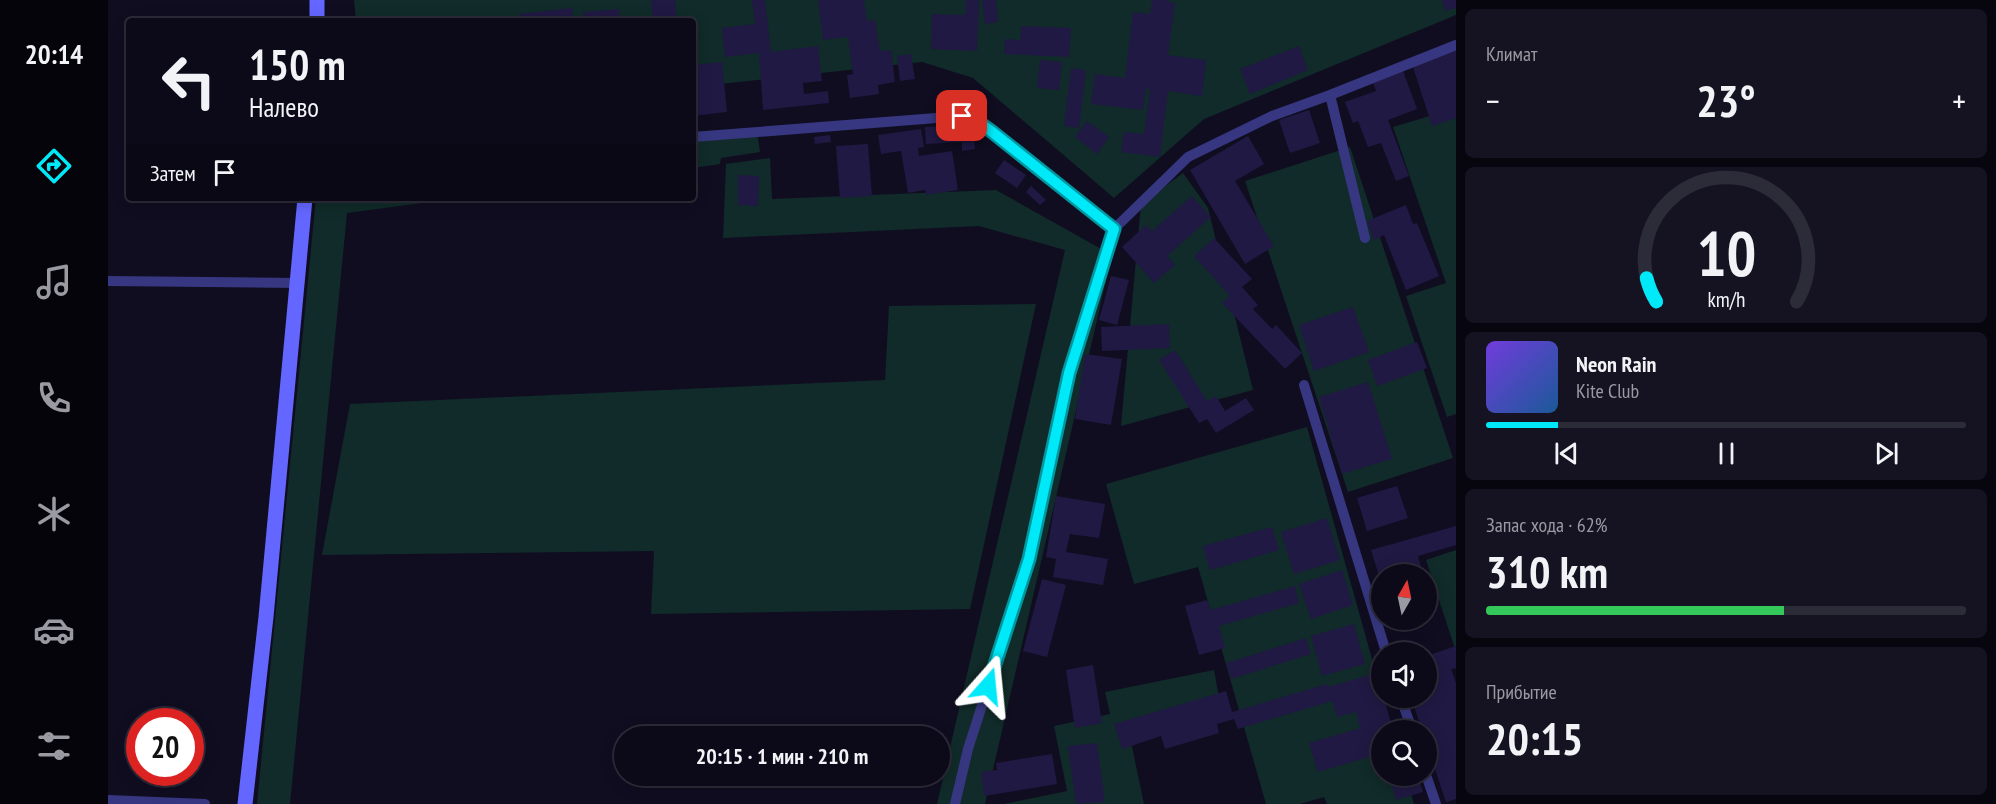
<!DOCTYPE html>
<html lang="ru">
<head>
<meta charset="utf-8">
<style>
	:root { --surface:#0c0a19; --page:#151322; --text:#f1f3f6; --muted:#9a9aa2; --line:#2c2b38; --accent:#00e9f8 }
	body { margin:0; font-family:"PT Sans Narrow",sans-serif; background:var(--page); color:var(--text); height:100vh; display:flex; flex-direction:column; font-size:22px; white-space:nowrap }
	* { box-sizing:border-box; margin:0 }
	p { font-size:20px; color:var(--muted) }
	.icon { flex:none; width:33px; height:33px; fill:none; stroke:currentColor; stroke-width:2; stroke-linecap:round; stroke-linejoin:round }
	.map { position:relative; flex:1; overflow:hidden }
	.side { display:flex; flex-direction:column; gap:9px; padding:9px; background:#07060e; width:540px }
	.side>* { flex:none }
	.guide { position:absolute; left:18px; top:18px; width:570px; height:183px; border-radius:6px; box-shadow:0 3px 15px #0003,0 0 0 2px var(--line); background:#0c0a19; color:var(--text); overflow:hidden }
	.needle { width:39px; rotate:9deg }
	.fabs { position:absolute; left:1263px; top:564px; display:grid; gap:12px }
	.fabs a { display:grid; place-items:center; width:66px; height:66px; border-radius:50%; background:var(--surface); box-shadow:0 3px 15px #0003,0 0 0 2px var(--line); font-size:30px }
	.speed { position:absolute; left:18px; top:708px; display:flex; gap:12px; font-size:30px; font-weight:700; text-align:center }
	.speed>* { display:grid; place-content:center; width:78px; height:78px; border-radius:50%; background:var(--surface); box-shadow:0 3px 15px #0003,0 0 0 2px var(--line); line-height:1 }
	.speed .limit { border:9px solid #d22; background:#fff; color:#111 }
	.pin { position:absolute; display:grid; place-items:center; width:51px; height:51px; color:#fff; margin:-26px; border-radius:12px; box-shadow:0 3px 9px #0006 }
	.me { position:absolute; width:66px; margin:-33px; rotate:18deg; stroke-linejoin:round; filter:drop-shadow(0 0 4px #0008) }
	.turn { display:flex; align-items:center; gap:21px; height:126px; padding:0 24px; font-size:27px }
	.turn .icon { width:78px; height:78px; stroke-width:2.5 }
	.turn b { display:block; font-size:42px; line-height:51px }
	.then { display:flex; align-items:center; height:57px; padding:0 24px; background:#0003; gap:12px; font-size:22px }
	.big { font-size:45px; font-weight:800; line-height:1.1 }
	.side .widget { flex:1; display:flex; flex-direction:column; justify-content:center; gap:9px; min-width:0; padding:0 21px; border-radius:9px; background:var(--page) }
	.side .dial { align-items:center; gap:0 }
	.dial svg { height:156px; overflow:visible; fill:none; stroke:var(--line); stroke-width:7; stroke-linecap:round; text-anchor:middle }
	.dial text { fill:var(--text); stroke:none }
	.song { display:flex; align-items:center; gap:18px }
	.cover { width:72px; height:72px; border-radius:9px; background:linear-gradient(135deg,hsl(260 70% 55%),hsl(210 70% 35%)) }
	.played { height:6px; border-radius:3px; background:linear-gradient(90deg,var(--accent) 15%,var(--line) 15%) }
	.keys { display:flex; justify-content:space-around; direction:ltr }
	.heat { display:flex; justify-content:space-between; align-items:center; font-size:33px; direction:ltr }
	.charge { height:9px; border-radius:4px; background:linear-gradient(90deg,#34c759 62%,var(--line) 0) }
	.trip { position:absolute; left:506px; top:726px; width:336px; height:60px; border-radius:30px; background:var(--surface); box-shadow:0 3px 15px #0003,0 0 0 2px var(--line); font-weight:800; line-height:60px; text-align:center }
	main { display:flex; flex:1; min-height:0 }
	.tab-bar { display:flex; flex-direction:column; width:108px; justify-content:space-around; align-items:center; background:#05040a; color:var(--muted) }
	.tab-bar .icon { width:42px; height:42px }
	.tab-bar .active { color:var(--accent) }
	.tab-bar b { font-size:27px; color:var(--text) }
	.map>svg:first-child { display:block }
	.green { fill:#102b29 }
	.building { fill:#201943 }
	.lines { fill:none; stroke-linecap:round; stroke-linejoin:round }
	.service { stroke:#373781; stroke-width:10 }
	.secondary { stroke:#6467ff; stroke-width:15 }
	.route-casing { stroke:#0097a1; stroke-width:15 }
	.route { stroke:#00e9f8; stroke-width:10 }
</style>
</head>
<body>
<main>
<nav class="tab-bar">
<b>20:14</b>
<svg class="icon active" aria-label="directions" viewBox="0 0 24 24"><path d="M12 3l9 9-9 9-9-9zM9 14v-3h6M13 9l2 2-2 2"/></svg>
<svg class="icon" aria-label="music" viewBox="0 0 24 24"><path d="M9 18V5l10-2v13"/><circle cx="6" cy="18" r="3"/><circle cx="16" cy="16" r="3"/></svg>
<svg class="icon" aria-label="phone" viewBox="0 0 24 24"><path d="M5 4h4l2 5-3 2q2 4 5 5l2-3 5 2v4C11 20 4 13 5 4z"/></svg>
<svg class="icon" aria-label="climate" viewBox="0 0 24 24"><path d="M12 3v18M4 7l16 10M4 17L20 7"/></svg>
<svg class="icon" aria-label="car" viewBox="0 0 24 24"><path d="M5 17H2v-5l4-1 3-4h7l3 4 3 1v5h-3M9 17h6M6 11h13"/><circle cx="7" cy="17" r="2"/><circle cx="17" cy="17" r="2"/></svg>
<svg class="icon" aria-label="filters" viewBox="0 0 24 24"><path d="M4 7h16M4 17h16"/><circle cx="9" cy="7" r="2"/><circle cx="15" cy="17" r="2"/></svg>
</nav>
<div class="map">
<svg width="1348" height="804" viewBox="0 0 1348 804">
	<rect width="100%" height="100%" fill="#100d21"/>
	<!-- green -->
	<path class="green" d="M246,0H1348V15L1096,119L1006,198L865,78L814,62L585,87V21H248Z
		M1348,108V414L1339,417L1298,296L1338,283L1285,127Z
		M649,131L652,152L613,158L612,164L585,168V139Z
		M1242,147L1345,458L1240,492L1137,181Z
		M662,158L664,199L888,190L1004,255L877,804H829L957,250L871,226L615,238L618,164Z
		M1075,173L1100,208L1145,390L1013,426L1033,204Z
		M208,198H352L239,213L182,804H149Z
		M928,304L862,609L543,614L546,551L214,555L242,404L777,380L781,306Z
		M1199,427L1273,691L1274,698H1275L1285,730H1274V776H1298L1306,804H1219L1216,797L1192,804H1158L1090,567L1026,584L998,484Z
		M1348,550V652L1318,560Z
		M1106,670L1112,703L1019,723L1036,804H896L959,791L946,726L1002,714L997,692Z"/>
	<!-- building -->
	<path class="building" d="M543,0H567L569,21H545Z
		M644,0H657L663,52L710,46L714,81L695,83L696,94L720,91L721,103L655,110L651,53L617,57L614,28L647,24Z
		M710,0H756L759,21L767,20L772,51L783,50L787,82L770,85L771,94L742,98L739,75L745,74L740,37L715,40Z
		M858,0H871L869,51L823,49L824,14L857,15Z
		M874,0H888L890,22L877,24Z
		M1044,0H1061L1060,2L1067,3L1060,55L1098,60L1094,96L1060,91L1052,157L1013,152L1016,132L1036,134L1042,89H1038L1035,110L983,104L987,74L1017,78L1025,12L1042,14Z
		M1334,0H1348V8L1337,11Z
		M464,8L465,21H412L411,14Z
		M511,9L512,21H476L475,12Z
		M913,26L963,28L961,57L896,54L897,39L912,40Z
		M1191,46L1200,70L1142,94L1132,69Z
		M1348,50V118L1324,126L1304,64Z
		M803,54L807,79L792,81L789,56Z
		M932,60L954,62L951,90L929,88Z
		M614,62L619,112L585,116V65Z
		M963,68L978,70L971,128L956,126Z
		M1295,71L1309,109L1280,120L1301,176L1288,181L1273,143L1260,147L1250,121L1245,123L1237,102L1268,91L1265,83Z
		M1201,110L1212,143L1182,153L1171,120Z
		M979,121L1001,137L989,154L967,137Z
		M865,124L867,149L854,151V142L818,144L817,127Z
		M813,129L816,147L810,148L811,156L844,151L850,190L818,195L817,190L800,193L793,151L773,154L770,135Z
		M722,135L723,142L707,144L706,137Z
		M1140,136L1156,164L1127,181L1166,246L1137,264L1082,170Z
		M760,144L764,196L732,198L728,146Z
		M896,160L918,175L909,188L887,173Z
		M630,175L651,176L650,206L630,205Z
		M923,186L938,200L932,205L918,192Z
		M1084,196L1103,217L1059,256L1067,265L1046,283L1014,247L1038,225L1044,231Z
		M1298,205L1305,224L1309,223L1331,276L1298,290L1276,235L1266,240L1259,221Z
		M1106,238L1144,279L1134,287L1150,305L1145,309L1164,329L1168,325L1194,353L1177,369L1114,303L1122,296L1086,256Z
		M1003,276L1021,280L1009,325L991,320Z
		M1245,307L1261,352L1206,371L1191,325Z
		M1061,324L1062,348L994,351L993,327Z
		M1309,342L1319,368L1269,386L1260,360Z
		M1067,350L1099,401L1108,396L1117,411L1138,398L1146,410L1108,433L1099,419L1091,423L1051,360Z
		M977,354L1014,359L1003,425L967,419Z
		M1260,382L1284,459L1234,474L1211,397Z
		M1289,486L1300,518L1259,531L1249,498Z
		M948,496L997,504L991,538L962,534L958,552L1000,559L995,585L945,577L948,559L938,557Z
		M1219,518L1232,560L1186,574L1173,532Z
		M1348,526V545L1310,556L1315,574H1274L1273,582L1263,550Z
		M1164,527L1171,550L1102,570L1095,546Z
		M1234,570L1245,605L1203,619L1191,584Z
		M934,579L958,585L939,657L915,651Z
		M1187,586L1191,603L1111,626L1117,648L1091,655L1077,606L1099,600L1103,610Z
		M1246,624L1257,664L1214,676L1203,636Z
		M1198,638L1203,654L1123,679L1118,663Z
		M1348,646V668L1343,669L1348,683V799L1338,802L1318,743V730H1314L1303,698H1318V656Z
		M985,665L994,723L967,728L958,670Z
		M1268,673L1274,698H1276L1285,730H1274V753L1210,772L1201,743L1252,728L1248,712L1229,717L1224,701L1130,729L1126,719L1109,724L1111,733L1057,749L1053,736L1014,749L1006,724L1118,691L1124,712L1219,684L1220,687Z
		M989,743L997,802L968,804L960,746Z
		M944,754L949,784L876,796L873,772L889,770L888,763Z
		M1281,776H1310L1315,792L1288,800Z"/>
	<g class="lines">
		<!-- service -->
		<path class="service" d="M1222,95L1257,238
			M585,137L854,116L869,121L883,131L1006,229
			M0,281L189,283
			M1196,385L1278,652
			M1293,698L1304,730
			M1318,775L1328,804
			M0,800L97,804
			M847,804L860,749L921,559L961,373L1006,229L1080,157L1164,116L1222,95L1348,45"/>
		<!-- secondary -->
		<path class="secondary" d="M209,21V0
			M137,804L158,617L197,198"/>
	</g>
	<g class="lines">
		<defs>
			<path id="route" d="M854,116L869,121L883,131L1006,229L961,373L921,559L880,686"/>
		</defs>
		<!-- route casing -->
		<use href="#route" class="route-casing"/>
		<!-- route -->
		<use href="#route" class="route"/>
	</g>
</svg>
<div class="fabs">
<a><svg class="needle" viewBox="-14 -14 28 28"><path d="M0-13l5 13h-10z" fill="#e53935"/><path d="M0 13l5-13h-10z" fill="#9a9aa2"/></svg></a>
<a><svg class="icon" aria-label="sound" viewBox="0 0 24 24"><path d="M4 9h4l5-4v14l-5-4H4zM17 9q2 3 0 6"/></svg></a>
<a><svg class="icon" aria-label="search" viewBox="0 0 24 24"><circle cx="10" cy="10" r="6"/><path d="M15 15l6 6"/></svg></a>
</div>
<div class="speed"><div class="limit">20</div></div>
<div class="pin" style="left:854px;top:116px;background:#d93025"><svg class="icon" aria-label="arrive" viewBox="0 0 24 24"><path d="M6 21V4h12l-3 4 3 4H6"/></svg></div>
<svg class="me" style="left:880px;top:686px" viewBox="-20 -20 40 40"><path d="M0-17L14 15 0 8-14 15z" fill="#00e9f8" stroke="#fff" stroke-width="4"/></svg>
<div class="trip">20:15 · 1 мин · 210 m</div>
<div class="guide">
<div class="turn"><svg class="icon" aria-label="left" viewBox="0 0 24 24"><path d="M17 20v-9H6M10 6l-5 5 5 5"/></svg><div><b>150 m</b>Налево</div></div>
<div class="then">Затем<svg class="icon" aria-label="arrive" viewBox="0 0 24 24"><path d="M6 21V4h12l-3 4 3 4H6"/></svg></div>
</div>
</div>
<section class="side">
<div class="widget"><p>Климат</p>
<div class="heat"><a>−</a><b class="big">23°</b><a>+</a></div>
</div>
<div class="widget dial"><svg viewBox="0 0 100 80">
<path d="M14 69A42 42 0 1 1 86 69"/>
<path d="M14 69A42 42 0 0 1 9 57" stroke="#00e9f8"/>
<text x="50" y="56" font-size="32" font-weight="700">10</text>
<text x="50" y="72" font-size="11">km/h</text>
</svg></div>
<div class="widget">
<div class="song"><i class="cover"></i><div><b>Neon Rain</b><p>Kite Club</p></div></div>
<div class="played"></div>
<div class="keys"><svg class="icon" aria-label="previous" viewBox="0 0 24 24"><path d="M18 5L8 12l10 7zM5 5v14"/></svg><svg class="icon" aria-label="pause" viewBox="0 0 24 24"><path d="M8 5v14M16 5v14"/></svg><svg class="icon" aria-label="next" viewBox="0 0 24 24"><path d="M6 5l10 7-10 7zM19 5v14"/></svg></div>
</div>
<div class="widget"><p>Запас хода · 62%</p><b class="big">310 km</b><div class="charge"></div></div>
<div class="widget"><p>Прибытие</p><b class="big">20:15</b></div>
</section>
</main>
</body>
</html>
